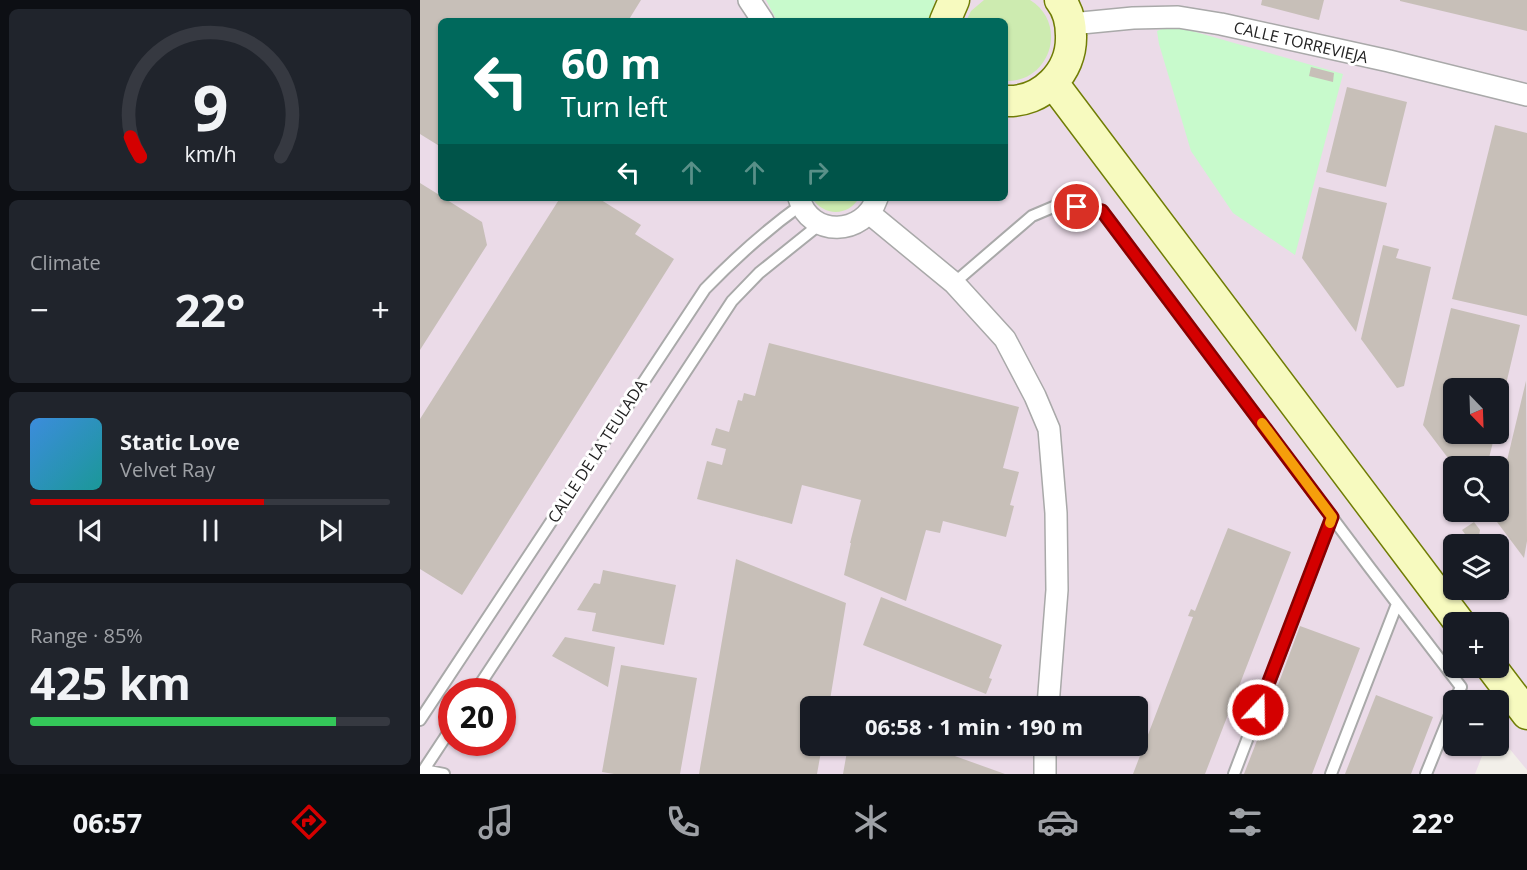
<!DOCTYPE html>
<html lang="en">
<head>
<meta charset="utf-8">
<style>
	:root { --surface:#171b24; --page:#20242c; --text:#f1f3f6; --muted:#9ea1a6; --line:#363941; --accent:#d40000 }
	body { margin:0; font-family:"Open Sans",sans-serif; background:var(--page); color:var(--text); height:100vh; display:flex; flex-direction:column; font-size:22px; white-space:nowrap }
	* { box-sizing:border-box; margin:0 }
	p { font-size:20px; color:var(--muted) }
	.icon { flex:none; width:33px; height:33px; fill:none; stroke:currentColor; stroke-width:2; stroke-linecap:round; stroke-linejoin:round }
	.map { position:relative; flex:1; overflow:hidden }
	.panel { display:flex; flex-direction:column; gap:9px; padding:9px; background:#0d0f14; width:420px }
	.panel>* { flex:none }
	.guide { position:absolute; left:18px; top:18px; width:570px; height:183px; border-radius:9px; box-shadow:0 2px 4px #0004; background:#00695c; color:#fff; overflow:hidden }
	.needle { width:39px; rotate:157deg }
	.controls { position:absolute; left:1023px; top:378px; display:grid; gap:12px }
	.controls a { display:grid; place-items:center; width:66px; height:66px; border-radius:9px; background:var(--surface); box-shadow:0 2px 4px #0004; font-size:30px }
	.speed { position:absolute; left:18px; top:678px; display:flex; gap:12px; font-size:30px; font-weight:700; text-align:center }
	.speed>* { display:grid; place-content:center; width:78px; height:78px; border-radius:50%; background:var(--surface); box-shadow:0 2px 4px #0004; line-height:1 }
	.speed .limit { border:9px solid #d22; background:#fff; color:#111 }
	.pin { position:absolute; display:grid; place-items:center; width:51px; height:51px; color:#fff; margin:-26px; border:3px solid #fff; border-radius:50%; box-shadow:0 2px 6px #0007 }
	.me { position:absolute; width:66px; margin:-33px; rotate:21deg; stroke-linejoin:round; filter:drop-shadow(0 0 4px #0008) }
	.turn { display:flex; align-items:center; gap:21px; height:126px; padding:0 24px; font-size:27px }
	.turn .icon { width:78px; height:78px; stroke-width:2.5 }
	.turn b { display:block; font-size:42px; line-height:51px }
	.lanes { display:flex; align-items:center; height:57px; padding:0 24px; background:#0003; justify-content:center; gap:30px; direction:ltr }
	.lanes .off { opacity:.35 }
	.big { font-size:45px; font-weight:700; line-height:1.1 }
	.panel .tile { flex:1; display:flex; flex-direction:column; justify-content:center; gap:9px; min-width:0; padding:0 21px; border-radius:9px; background:var(--page) }
	.panel .dial { align-items:center; gap:0 }
	.dial svg { height:156px; overflow:visible; fill:none; stroke:var(--line); stroke-width:7; stroke-linecap:round; text-anchor:middle }
	.dial text { fill:var(--text); stroke:none }
	.song { display:flex; align-items:center; gap:18px }
	.cover { width:72px; height:72px; border-radius:9px; background:linear-gradient(135deg,hsl(210 70% 55%),hsl(180 70% 35%)) }
	.played { height:6px; border-radius:3px; background:linear-gradient(90deg,var(--accent) 65%,var(--line) 65%) }
	.keys { display:flex; justify-content:space-around; direction:ltr }
	.heat { display:flex; justify-content:space-between; align-items:center; font-size:33px; direction:ltr }
	.charge { height:9px; border-radius:4px; background:linear-gradient(90deg,#34c759 85%,var(--line) 0) }
	.trip { position:absolute; left:380px; top:696px; width:348px; height:60px; border-radius:9px; background:var(--surface); box-shadow:0 2px 4px #0004; font-weight:700; line-height:60px; text-align:center }
	.menu { display:flex; height:96px; justify-content:space-around; align-items:center; background:#090b0e; color:var(--muted) }
	.menu .icon { width:42px; height:42px }
	.menu .selected { color:var(--accent) }
	.menu b { font-size:27px; color:var(--text) }
	main { display:flex; flex:1; min-height:0 }
	.map>svg:first-child { display:block }
	.industrial { fill:#ebdbe8; fill-rule:evenodd }
	.grass { fill:#cdebb0 }
	.park { fill:#c8facc }
	.building { fill:#c7bfb8 }
	.lines { fill:none; stroke-linecap:round; stroke-linejoin:round }
	.lane-casing { stroke:#a9a9a9; stroke-width:14 }
	.street-casing { stroke:#a9a9a9; stroke-width:24 }
	.secondary-casing { stroke:#707d05; stroke-width:33 }
	.lane { stroke:#fff; stroke-width:10 }
	.street { stroke:#fff; stroke-width:21 }
	.secondary { stroke:#f7fabf; stroke-width:30 }
	.route-casing { stroke:#8a0000; stroke-width:15 }
	.route { stroke:#d40000; stroke-width:10 }
	.slow { stroke:#f59e0b; stroke-width:10 }
	.labels { text-anchor:middle; dominant-baseline:central; stroke-width:6; stroke-linejoin:round; paint-order:stroke }
	.street-label { font-size:16px; fill:#222; stroke:#fff }
</style>
</head>
<body>
<main>
<section class="panel">
<div class="tile dial"><svg viewBox="0 0 100 80">
<path d="M14 69A42 42 0 1 1 86 69"/>
<path d="M14 69A42 42 0 0 1 9 59" stroke="#d40000"/>
<text x="50" y="56" font-size="32" font-weight="700">9</text>
<text x="50" y="72" font-size="11">km/h</text>
</svg></div>
<div class="tile"><p>Climate</p>
<div class="heat"><a>−</a><b class="big">22°</b><a>+</a></div>
</div>
<div class="tile">
<div class="song"><i class="cover"></i><div><b>Static Love</b><p>Velvet Ray</p></div></div>
<div class="played"></div>
<div class="keys"><svg class="icon" aria-label="previous" viewBox="0 0 24 24"><path d="M18 5L8 12l10 7zM5 5v14"/></svg><svg class="icon" aria-label="pause" viewBox="0 0 24 24"><path d="M8 5v14M16 5v14"/></svg><svg class="icon" aria-label="next" viewBox="0 0 24 24"><path d="M6 5l10 7-10 7zM19 5v14"/></svg></div>
</div>
<div class="tile"><p>Range · 85%</p><b class="big">425 km</b><div class="charge"></div></div>
</section>
<div class="map">
<svg width="1107" height="774" viewBox="0 0 1107 774">
	<rect width="100%" height="100%" fill="#f2efe9"/>
	<!-- industrial -->
	<path class="industrial" d="M0,0H1107V770L1079,736L1078,700H1034V746H1066L1055,774H0ZM21,21H585V198H21ZM1034,388H1078V434H1034ZM1034,466H1078V512H1034ZM1034,544H1078V590H1034ZM1034,622H1078V668H1034ZM32,692H82V742H32ZM390,706H717V746H390Z"/>
	<!-- grass -->
	<path class="grass" d="M564,0H610C649,24 630,83 585,81V21H546L551,11Z
		M392,198H439C428,217 403,216 392,198Z"/>
	<!-- park -->
	<path class="park" d="M346,0H514L515,2L509,21H357Z
		M751,25L923,74L875,255L813,213L771,151L739,44L737,31Z"/>
	<!-- building -->
	<path class="building" d="M0,0H221L208,21H21V147L0,134Z
		M842,0H904L899,20L841,5Z
		M980,0H1107V31L980,1Z
		M891,67L914,73L913,82L889,76Z
		M927,87L987,102L966,187L906,172Z
		M1075,125L1107,133V316L1032,299Z
		M0,183L21,196V198H24L62,222L67,245L0,350Z
		M899,187L967,203L936,332L882,258Z
		M140,198H178L221,225L215,234L254,259L42,595L0,569V419Z
		M963,245L979,249L976,258L1011,267L984,386L977,388L941,339Z
		M1031,308L1100,325L1079,414L1078,388H1034V434H1075L1067,466H1034L1003,425Z
		M349,343L599,407L583,468L599,472L590,505L594,506L586,537L523,521L520,533L506,530L486,601L424,575L431,543H430L441,500L382,485L372,524L277,499L287,461L302,465L306,449L291,445L296,428L309,432L318,400L322,401L324,393L335,396Z
		M1106,381L1107,541L1104,558L1074,518L1075,512H1078V498Z
		M1054,522L1060,530L1059,536L1051,542L1042,530Z
		M808,528L871,552L785,774H713L773,617L768,616L771,609L775,611Z
		M316,559L426,603L409,706H390V746H402L397,774H279Z
		M183,570L256,585L244,645L172,631L176,613L157,610L174,583L180,584Z
		M461,597L582,645L569,678L572,679L566,694L443,645Z
		M880,626L940,648L892,774H824L855,694L849,693L853,683L858,685Z
		M145,637L195,647L188,687L132,656Z
		M201,665L277,678L260,774H194L182,772Z
		M956,695L1013,717L991,774H925Z
		M428,746H507L585,774H423Z"/>
	<g class="lines">
		<defs>
			<path id="lane" d="M534,283L612,216L638,205L682,211L950,568L1041,687L1035,700
				M55,692L312,301L339,273L400,224
				M0,720L285,289C315,258 346,230 381,205
				M4,770L24,774
				M1,774L32,727
				M814,774L912,517
				M911,774L977,604
				M1006,774L1034,705"/>
			<path id="street" d="M329,0L343,21
				M651,24L713,18L758,17L801,24L969,61L1107,95
				M379,198C390,238 444,236 457,198
				M449,213L534,283L585,339L615,396L629,429L636,513L637,590L628,706
				M625,774V746"/>
			<path id="secondary" d="M525,21L534,0
				M633,83L1039,622
				M585,101C622,103 652,72 651,36C651,23 648,10 640,0
				M1072,668L1107,714"/>
		</defs>
		<!-- lane casing -->
		<use href="#lane" class="lane-casing"/>
		<!-- street casing -->
		<use href="#street" class="street-casing"/>
		<!-- secondary casing -->
		<use href="#secondary" class="secondary-casing"/>
		<!-- lane -->
		<use href="#lane" class="lane"/>
		<!-- street -->
		<use href="#street" class="street"/>
		<!-- secondary -->
		<use href="#secondary" class="secondary"/>
	</g>
	<g class="lines">
		<defs>
			<path id="route" d="M657,207L682,211L912,517L838,710"/>
		</defs>
		<!-- route casing -->
		<use href="#route" class="route-casing"/>
		<!-- route -->
		<use href="#route" class="route"/>
		<!-- slow -->
		<path class="slow" d="M842,423L912,517L910,523"/>
	</g>
	<g class="labels">
		<!-- street labels -->
		<g class="street-label">
			<text transform="translate(881 42) rotate(13)">CALLE TORREVIEJA</text>
			<text transform="translate(177 451) rotate(-57)">CALLE DE LA TEULADA</text>
		</g>
	</g>
</svg>
<div class="controls">
<a><svg class="needle" viewBox="-14 -14 28 28"><path d="M0-13l5 13h-10z" fill="#e53935"/><path d="M0 13l5-13h-10z" fill="#9ea1a6"/></svg></a>
<a><svg class="icon" aria-label="search" viewBox="0 0 24 24"><circle cx="10" cy="10" r="6"/><path d="M15 15l6 6"/></svg></a>
<a><svg class="icon" aria-label="layers" viewBox="0 0 24 24"><path d="M12 4l9 5-9 5-9-5zM3 14l9 5 9-5"/></svg></a>
<a>+</a>
<a>−</a>
</div>
<div class="speed"><div class="limit">20</div></div>
<div class="pin" style="left:657px;top:207px;background:#d93025"><svg class="icon" aria-label="arrive" viewBox="0 0 24 24"><path d="M6 21V4h12l-3 4 3 4H6"/></svg></div>
<svg class="me" style="left:838px;top:710px" viewBox="-20 -20 40 40"><circle r="17" fill="#d40000" stroke="#fff" stroke-width="3"/><path d="M0-11L8 9 0 5-8 9z" fill="#fff"/></svg>
<div class="trip">06:58 · 1 min · 190 m</div>
<div class="guide">
<div class="turn"><svg class="icon" aria-label="left" viewBox="0 0 24 24"><path d="M17 20v-9H6M10 6l-5 5 5 5"/></svg><div><b>60 m</b>Turn left</div></div>
<div class="lanes"><svg class="icon" aria-label="left" viewBox="0 0 24 24"><path d="M17 20v-9H6M10 6l-5 5 5 5"/></svg><svg class="icon off" aria-label="ahead" viewBox="0 0 24 24"><path d="M12 20V5M6 11l6-6 6 6"/></svg><svg class="icon off" aria-label="ahead" viewBox="0 0 24 24"><path d="M12 20V5M6 11l6-6 6 6"/></svg><svg class="icon off" aria-label="right" viewBox="0 0 24 24"><path d="M7 20v-9h11M14 6l5 5-5 5"/></svg></div>
</div>
</div>
</main>
<nav class="menu">
<b>06:57</b>
<svg class="icon selected" aria-label="directions" viewBox="0 0 24 24"><path d="M12 3l9 9-9 9-9-9zM9 14v-3h6M13 9l2 2-2 2"/></svg>
<svg class="icon" aria-label="music" viewBox="0 0 24 24"><path d="M9 18V5l10-2v13"/><circle cx="6" cy="18" r="3"/><circle cx="16" cy="16" r="3"/></svg>
<svg class="icon" aria-label="phone" viewBox="0 0 24 24"><path d="M5 4h4l2 5-3 2q2 4 5 5l2-3 5 2v4C11 20 4 13 5 4z"/></svg>
<svg class="icon" aria-label="climate" viewBox="0 0 24 24"><path d="M12 3v18M4 7l16 10M4 17L20 7"/></svg>
<svg class="icon" aria-label="car" viewBox="0 0 24 24"><path d="M5 17H2v-5l4-1 3-4h7l3 4 3 1v5h-3M9 17h6M6 11h13"/><circle cx="7" cy="17" r="2"/><circle cx="17" cy="17" r="2"/></svg>
<svg class="icon" aria-label="filters" viewBox="0 0 24 24"><path d="M4 7h16M4 17h16"/><circle cx="9" cy="7" r="2"/><circle cx="15" cy="17" r="2"/></svg>
<b>22°</b>
</nav>
</body>
</html>
